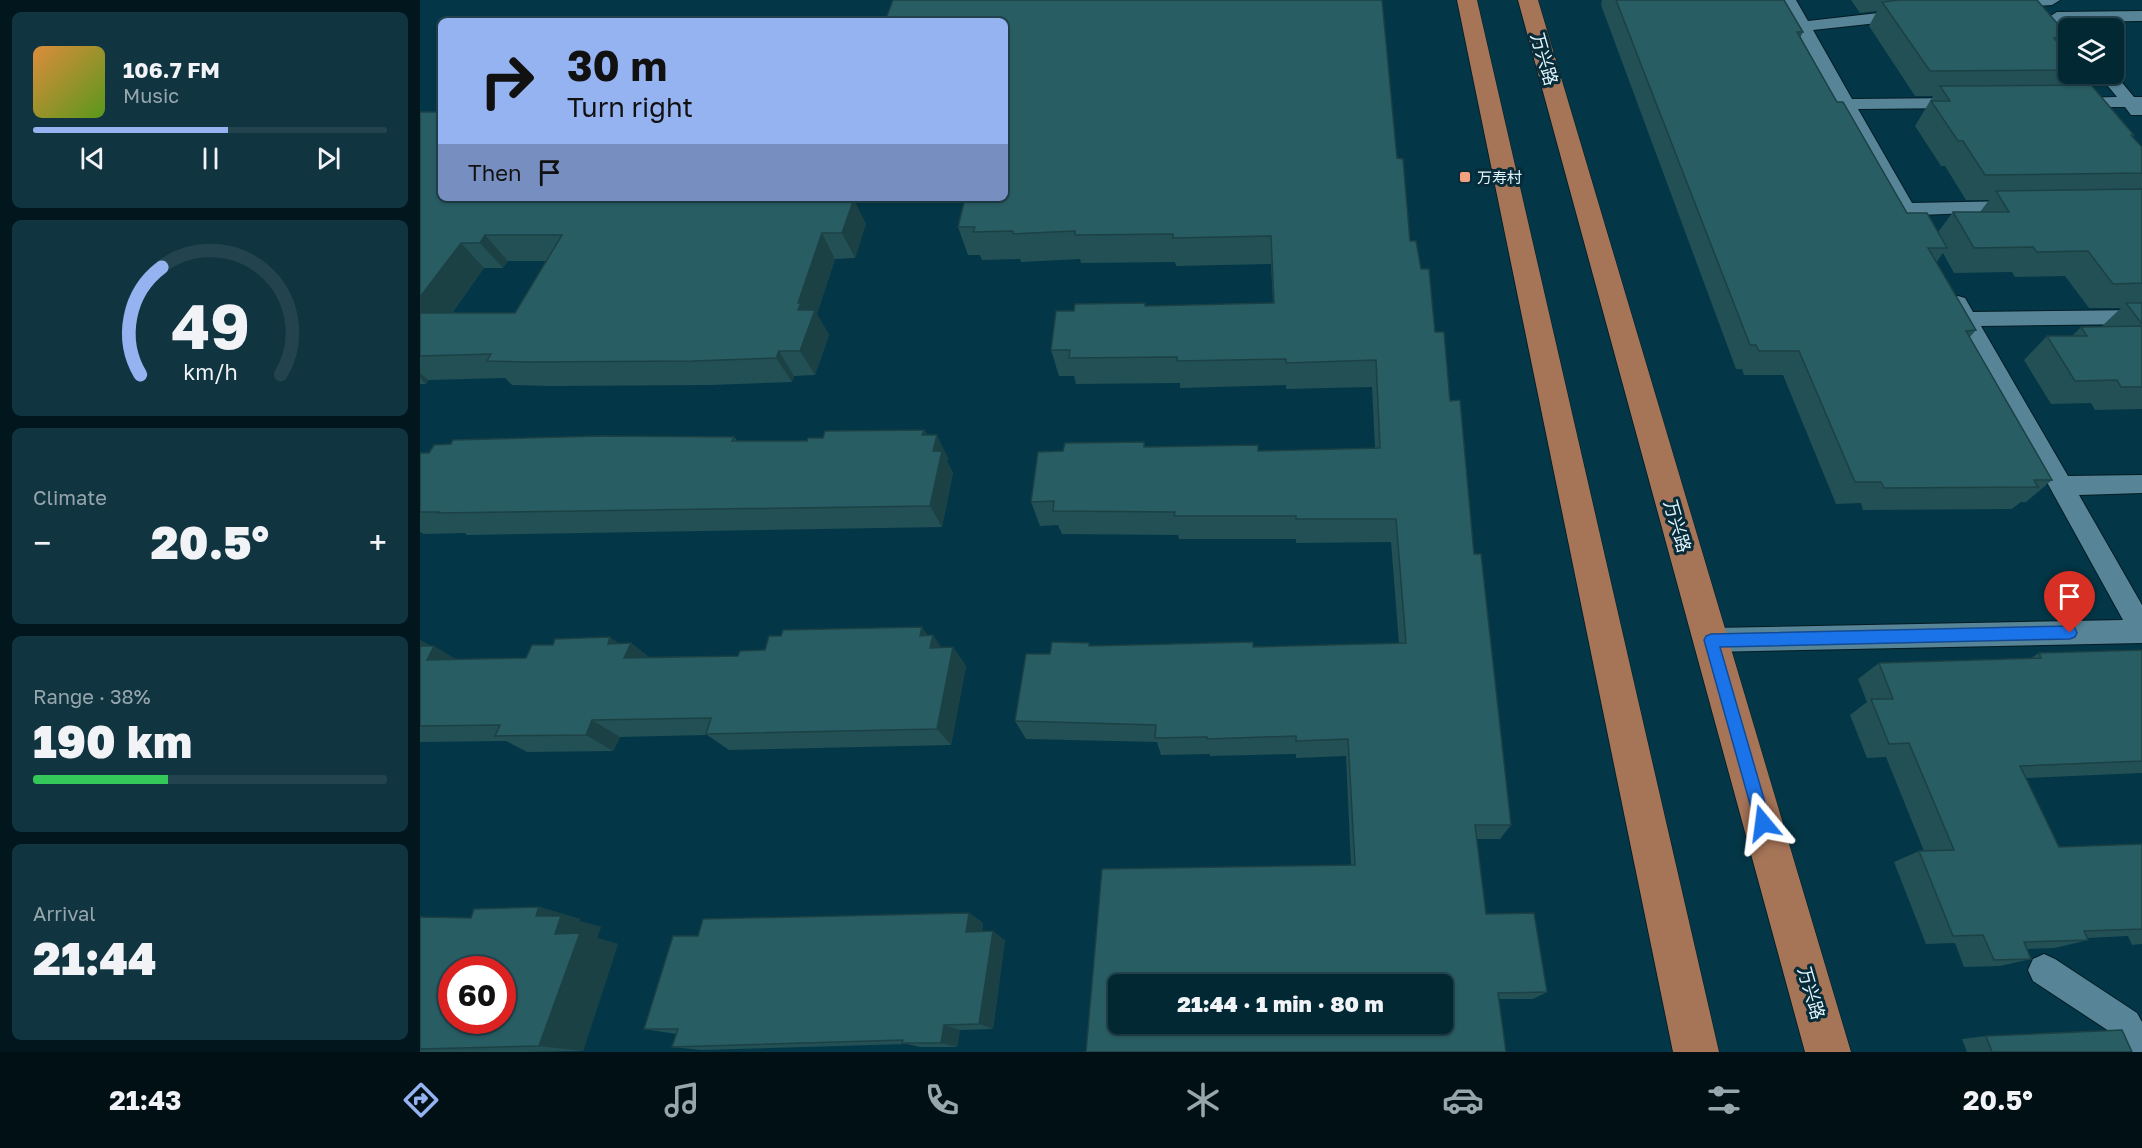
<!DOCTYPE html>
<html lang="en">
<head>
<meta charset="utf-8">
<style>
	:root { --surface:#022834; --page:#103440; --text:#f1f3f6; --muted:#96a6ac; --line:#23444f; --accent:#95b2f1 }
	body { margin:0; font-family:"Golos Text","Noto Sans SC",sans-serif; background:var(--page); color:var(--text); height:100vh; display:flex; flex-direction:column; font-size:22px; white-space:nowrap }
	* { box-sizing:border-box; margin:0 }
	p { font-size:20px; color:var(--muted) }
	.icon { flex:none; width:33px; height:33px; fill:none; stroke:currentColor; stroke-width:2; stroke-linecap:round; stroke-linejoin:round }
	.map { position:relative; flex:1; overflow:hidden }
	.side { display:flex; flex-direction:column; gap:12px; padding:12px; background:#01161d; width:420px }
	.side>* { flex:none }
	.hud { position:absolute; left:18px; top:18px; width:570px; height:183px; border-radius:9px; box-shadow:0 2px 4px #0004,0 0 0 2px var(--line); background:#95b2f1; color:#111; overflow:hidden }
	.buttons { position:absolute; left:1638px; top:18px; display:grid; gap:12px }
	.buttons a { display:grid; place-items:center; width:66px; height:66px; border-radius:9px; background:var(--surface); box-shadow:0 2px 4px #0004,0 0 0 2px var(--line); font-size:30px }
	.speed { position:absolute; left:18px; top:956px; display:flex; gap:12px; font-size:30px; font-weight:700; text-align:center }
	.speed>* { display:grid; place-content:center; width:78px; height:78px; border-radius:50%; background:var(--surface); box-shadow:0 2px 4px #0004,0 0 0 2px var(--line); line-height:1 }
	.speed .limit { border:9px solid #d22; background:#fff; color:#111 }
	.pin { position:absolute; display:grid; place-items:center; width:51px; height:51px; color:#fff; margin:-62px -26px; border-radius:50% 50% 50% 0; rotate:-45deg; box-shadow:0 0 6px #0007 }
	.pin .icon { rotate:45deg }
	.me { position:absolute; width:66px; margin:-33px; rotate:344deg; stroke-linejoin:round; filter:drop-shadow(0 0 4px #0008) }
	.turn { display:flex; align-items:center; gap:21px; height:126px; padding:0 30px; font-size:27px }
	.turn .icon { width:78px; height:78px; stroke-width:2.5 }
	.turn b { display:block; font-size:42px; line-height:51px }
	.then { display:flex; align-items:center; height:57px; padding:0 30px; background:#0003; gap:12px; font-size:22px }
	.big { font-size:45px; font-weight:800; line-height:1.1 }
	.side .widget { flex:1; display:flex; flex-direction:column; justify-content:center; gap:9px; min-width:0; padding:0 21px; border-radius:9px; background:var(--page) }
	.side .dial { align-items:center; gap:0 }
	.dial svg { height:156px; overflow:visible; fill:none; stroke:var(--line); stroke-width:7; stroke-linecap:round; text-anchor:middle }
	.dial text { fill:var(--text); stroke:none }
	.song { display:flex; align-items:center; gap:18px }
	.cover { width:72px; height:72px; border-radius:9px; background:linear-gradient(135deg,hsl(30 70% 55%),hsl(90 70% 35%)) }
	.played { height:6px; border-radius:3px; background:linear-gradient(90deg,var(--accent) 55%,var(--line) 55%) }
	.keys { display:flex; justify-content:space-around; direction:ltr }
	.heat { display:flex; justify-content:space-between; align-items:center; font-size:33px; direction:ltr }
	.charge { height:9px; border-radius:4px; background:linear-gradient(90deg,#34c759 38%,var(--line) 0) }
	.trip { position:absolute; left:688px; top:974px; width:345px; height:60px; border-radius:9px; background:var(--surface); box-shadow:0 2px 4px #0004,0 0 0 2px var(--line); font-weight:800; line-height:60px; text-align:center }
	.menu { display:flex; height:96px; justify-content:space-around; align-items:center; background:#011015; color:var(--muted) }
	.menu .icon { width:42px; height:42px }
	.menu .on { color:var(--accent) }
	.menu b { font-size:27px; color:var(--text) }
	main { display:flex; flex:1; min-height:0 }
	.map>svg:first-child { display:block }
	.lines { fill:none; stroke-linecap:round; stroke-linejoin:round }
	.service-casing { stroke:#041c24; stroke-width:2 }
	.primary-casing { stroke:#041c24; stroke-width:1 }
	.service { fill:#578597; fill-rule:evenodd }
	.primary { fill:#a67457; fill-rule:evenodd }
	.wall { fill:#225055; fill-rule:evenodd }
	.shaded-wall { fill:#1c4145 }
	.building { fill:#285d63; stroke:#1c4145; stroke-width:1.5; fill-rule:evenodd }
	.route { fill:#1a73e8; stroke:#114b97; stroke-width:1.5 }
	.poi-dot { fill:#f1a17d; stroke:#072b38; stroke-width:2 }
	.labels { text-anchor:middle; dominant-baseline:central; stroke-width:6; stroke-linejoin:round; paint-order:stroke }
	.far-poi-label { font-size:15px; fill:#e3f6fe; stroke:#072b38; text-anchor:start }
	.street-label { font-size:18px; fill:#e3f6fe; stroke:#072b38 }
</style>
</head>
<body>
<main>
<section class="side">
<div class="widget">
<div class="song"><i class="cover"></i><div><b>106.7 FM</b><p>Music</p></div></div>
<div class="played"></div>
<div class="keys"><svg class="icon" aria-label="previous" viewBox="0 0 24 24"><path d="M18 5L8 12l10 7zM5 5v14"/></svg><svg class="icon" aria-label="pause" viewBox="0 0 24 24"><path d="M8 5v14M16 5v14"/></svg><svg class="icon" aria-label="next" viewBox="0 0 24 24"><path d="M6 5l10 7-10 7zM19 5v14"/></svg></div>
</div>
<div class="widget dial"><svg viewBox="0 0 100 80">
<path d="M14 69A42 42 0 1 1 86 69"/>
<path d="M14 69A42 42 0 0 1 25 14" stroke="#95b2f1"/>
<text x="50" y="56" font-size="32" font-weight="700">49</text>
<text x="50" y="72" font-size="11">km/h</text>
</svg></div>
<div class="widget"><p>Climate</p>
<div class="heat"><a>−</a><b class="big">20.5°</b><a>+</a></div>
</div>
<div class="widget"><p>Range · 38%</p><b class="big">190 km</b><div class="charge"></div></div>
<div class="widget"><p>Arrival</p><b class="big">21:44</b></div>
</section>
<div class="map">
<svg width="1722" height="1052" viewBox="0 0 1722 1052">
	<rect width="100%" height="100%" fill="#033646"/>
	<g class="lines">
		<defs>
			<path id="service" d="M1360,0H1376L1388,21L1485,10L1490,12L1493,15L1485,20L1393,30L1432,99L1541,98L1547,99L1549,103L1547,107L1541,108L1438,109L1492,203L1594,201L1601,203L1603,207L1601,211L1499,215L1514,241L1511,246L1504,247L1497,246Z
				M1588,0H1640L1632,5L1583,8L1580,5L1583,2Z
				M1722,11V21L1637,22L1629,17L1637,12Z
				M1694,73L1714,97H1722V115H1711L1705,107H1648L1646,103L1648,99L1654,98L1697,97L1678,74Z
				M1538,296L1545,298L1553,312L1722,310V324L1561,326L1648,476L1722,475V493L1659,495L1722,605V643L1291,652L1282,648L1278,640L1282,632L1291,628L1703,620L1528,303L1531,298Z
				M1624,954L1635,959L1717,1013L1722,1022V1052H1702L1695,1035L1613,981L1608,970L1613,959Z"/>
			<path id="primary" d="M1037,0H1057L1299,1052H1253Z
				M1098,0H1118L1431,1052H1385Z"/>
		</defs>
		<!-- service casing -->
		<use href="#service" class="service-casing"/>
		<!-- primary casing -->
		<use href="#primary" class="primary-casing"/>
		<!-- service -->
		<use href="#service" class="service"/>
		<!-- primary -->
		<use href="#primary" class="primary"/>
	</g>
	<!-- wall -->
	<path class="wall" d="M1182,0H1364L1383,32L1380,38L1417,102L1487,213L1518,232L1533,212H1560L1569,200H1546L1525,166H1521L1495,126L1513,96H1495L1449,26L1457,11L1440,13L1431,0H1617L1648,36V39L1642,48L1648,56V74H1657L1648,85L1714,135L1713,137L1722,147V409L1675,410L1671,403L1631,404L1604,360L1627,336H1652L1661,327L1682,326L1701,308H1669L1645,276L1595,277L1592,272L1534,273L1523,253L1516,263L1556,330L1550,337L1632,480L1606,502H1601L1592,509L1443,510L1441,503L1416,504L1363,375H1324L1322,369H1316L1181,5Z
		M585,21L977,158L990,241L1001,269L1030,401L1054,554L1091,825L1080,839H1057L1066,914L1127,992L1113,999H1079L931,865L926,756L876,758V754L790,756V754L741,755L737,742L606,739L595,721L630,654L670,646L833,647L979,644L971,542L876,543V539H759L758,535L642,534L638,525L620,526L611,502L643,451L724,442L725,447L838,451L955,448L952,387L866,389V385L760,388V383L656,384L654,376H639L631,350L654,311L726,306L853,303L851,264L756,266L755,262L661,263L660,259L601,262L600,259L562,260L560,255H548L538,227L585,198Z
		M0,112L21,198H423L446,224L435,258L415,259L397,314L409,335L395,375L374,376L372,382L291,385L130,386L92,385L85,378L8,380L6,384H0ZM88,261H127L95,313H32L64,268H83Z
		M504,430L507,435L528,458L527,461L533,473L522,527L47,535L45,533L4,534L0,532V453L314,437L317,441H387L403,438Z
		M507,635L522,648L533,647L546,666L531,745L309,750L287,735L200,737L193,751L107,752L86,741L0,742V743V640L37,660L106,658L199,644L211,643L229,657L318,656L345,650Z
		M1722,650V773L1606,778L1639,847L1722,844V944L1712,945L1708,936L1667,938L1668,940L1635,948L1607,949L1611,959L1580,966L1544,967L1535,943L1506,944L1474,862L1499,851H1504L1466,757L1447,758L1430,715L1447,702L1438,679L1459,663L1611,658L1619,653Z
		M119,907L160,919L159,921L181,927L177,938L198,944L163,1051L105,1052H0V916L5,917L51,918Z
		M549,913L563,923L562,932L585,940L573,1029L540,1030L537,1047H500L487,1044L281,1050L252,1047L256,1034L224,1029L278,936Z
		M1566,1036L1712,1052H1547L1542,1039Z"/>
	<!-- shaded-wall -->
	<path class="shaded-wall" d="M419,198H423L429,212L434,199L446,224L435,258L422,233Z
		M402,233L415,259L397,314L409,335L395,375L380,351L378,303Z
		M65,235L88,261L83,268L60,243Z
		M41,243L64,268L17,333L0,321V297Z
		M359,351L374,376L372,382L356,358Z
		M0,373L8,380L6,384L0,378Z
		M504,430L513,448L517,435L528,458L527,461L533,473L522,527L510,506L502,435Z
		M502,627L512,641L513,635L526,654L523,666L500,636Z
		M190,637L208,650L211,643L235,662L204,658L188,644Z
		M0,640L13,647L14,646L46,665L7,660L0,651Z
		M533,647L546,666L531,745L517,729Z
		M172,720L200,737L193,751L166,735Z
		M119,907L160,919L159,921L181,927L177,938L198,944L163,1051L119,1046L135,934L116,916Z
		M549,913L563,923L560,941L546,932Z
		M573,931L585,940L573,1029L559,1024Z
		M524,1025L540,1030L537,1047L521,1043Z"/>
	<!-- building -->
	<path class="building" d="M473,0H962L977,158L983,159L990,241H996L1001,269H1009L1015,332H1024L1030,401L1040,400L1054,554H1061L1091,825H1055L1066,914L1114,913L1127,992L1078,993L1086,1052H666L682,869L935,865L928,739L876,741V736L787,739V737L735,738L736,725L595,721L606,654H630L632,642L669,643V646L833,642V647L986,643L976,519H876V516H754L755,512L633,511L634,501L611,502L618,452L643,451L645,443L724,442V447L838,445V451L960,448L956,360L866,363V359L757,361V357L649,358L650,350H631L636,311H654L655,304L725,303V306L854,303L851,236L753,238V234L655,235V231L593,234V231L553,232L555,227H538L545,198H585V21H465ZM699,984H1023V1023H699Z
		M1196,0H1364L1383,32H1377L1417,102H1423L1487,213H1507L1527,248H1508L1556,330L1546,331L1632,480H1614L1618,487L1464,488L1461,482H1435L1379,351H1339L1336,345H1330Z
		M1479,0H1617L1648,36V37L1634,38L1648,56V70L1510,71L1462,2Z
		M1671,85L1714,135H1711L1722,147V173L1565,175L1543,141H1538L1511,101H1530L1520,86Z
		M0,112H21V198H419V199H434L422,233H402L378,303H381L378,310H395L380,351H359L356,358L273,361L106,362L67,361L71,354L0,356V313H95L142,235H65L60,243H41L0,297Z
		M1722,189V283L1693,284L1668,251L1617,252L1613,247L1554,248L1533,212H1589L1576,191Z
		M1706,303H1722V324Z
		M1722,326V387H1701L1697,380L1655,381L1627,336H1667L1661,327Z
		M504,430L502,435H517L513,451H522L510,506L18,513L19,512H0V453H9L14,445L31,444L33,440L180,436L314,437L312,441H387L388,438H403L405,431Z
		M502,627L500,636L513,635L510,648L533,647L517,729L286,734L291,718L172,720L166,735L75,736L80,725L0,726V646H14L7,660L106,658L112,645H133L135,639L190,637L188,644L211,643L204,658L318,656L320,651L345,650L349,636H361L363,630Z
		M1722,650V761L1600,766L1639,847L1722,844V929L1664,931L1668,940L1604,942L1611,959L1574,960L1563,935L1533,936L1499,851L1534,850L1489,743L1469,744L1451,699H1473L1459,663L1621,658L1619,653Z
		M119,907L116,916H141L135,934L160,933L119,1046L0,1049V917L51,918L54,909ZM32,969H82V1020H32Z
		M549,913L546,932L573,931L559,1024L524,1025L521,1043H482L483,1040L252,1047L258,1029H224L253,936H278L283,919Z
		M1702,1030L1712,1052H1572L1566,1036Z"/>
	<!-- route -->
	<path class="route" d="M1650,626L1655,628L1657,633L1655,637L1650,639L1300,647L1351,823L1349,829L1343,832L1337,829L1284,640L1286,636L1291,634Z"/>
	<!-- markers -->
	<rect class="poi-dot" x="1039" y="171" width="12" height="12" rx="3"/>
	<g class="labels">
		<!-- far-poi labels -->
		<g class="far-poi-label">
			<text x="1057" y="177">万寿村</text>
		</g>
		<!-- street labels -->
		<g class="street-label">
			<text transform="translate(1125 59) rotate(74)">万兴路</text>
			<text transform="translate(1258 526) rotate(74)">万兴路</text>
			<text transform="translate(1392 993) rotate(74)">万兴路</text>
		</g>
	</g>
</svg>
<div class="buttons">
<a><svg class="icon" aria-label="layers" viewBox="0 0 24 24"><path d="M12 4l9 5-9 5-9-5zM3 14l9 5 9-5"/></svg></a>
</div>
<div class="speed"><div class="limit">60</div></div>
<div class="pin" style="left:1650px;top:633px;background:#d93025"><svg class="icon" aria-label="arrive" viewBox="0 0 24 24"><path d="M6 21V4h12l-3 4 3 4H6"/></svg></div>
<svg class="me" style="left:1343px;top:823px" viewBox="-20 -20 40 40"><path d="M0-17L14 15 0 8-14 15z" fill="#1a73e8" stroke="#fff" stroke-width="4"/></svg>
<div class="trip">21:44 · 1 min · 80 m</div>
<div class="hud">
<div class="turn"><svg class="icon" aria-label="right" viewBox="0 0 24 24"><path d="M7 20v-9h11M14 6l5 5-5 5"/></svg><div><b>30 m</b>Turn right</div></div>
<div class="then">Then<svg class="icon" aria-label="arrive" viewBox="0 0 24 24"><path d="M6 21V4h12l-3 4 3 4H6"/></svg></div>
</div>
</div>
</main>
<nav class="menu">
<b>21:43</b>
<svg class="icon on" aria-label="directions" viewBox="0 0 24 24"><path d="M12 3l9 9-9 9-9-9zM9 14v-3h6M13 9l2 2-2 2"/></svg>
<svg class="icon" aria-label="music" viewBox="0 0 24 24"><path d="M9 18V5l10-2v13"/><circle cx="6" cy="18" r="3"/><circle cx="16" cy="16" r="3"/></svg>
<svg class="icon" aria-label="phone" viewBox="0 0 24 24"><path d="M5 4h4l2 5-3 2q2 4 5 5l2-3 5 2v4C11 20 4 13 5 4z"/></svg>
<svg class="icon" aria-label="climate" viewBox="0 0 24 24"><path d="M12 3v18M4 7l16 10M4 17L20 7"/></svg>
<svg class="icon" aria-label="car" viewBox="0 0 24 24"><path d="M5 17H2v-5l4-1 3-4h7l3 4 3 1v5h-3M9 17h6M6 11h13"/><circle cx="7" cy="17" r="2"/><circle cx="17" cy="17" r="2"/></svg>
<svg class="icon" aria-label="filters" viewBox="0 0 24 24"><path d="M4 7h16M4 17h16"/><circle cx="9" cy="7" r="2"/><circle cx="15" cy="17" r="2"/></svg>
<b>20.5°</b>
</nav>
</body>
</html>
